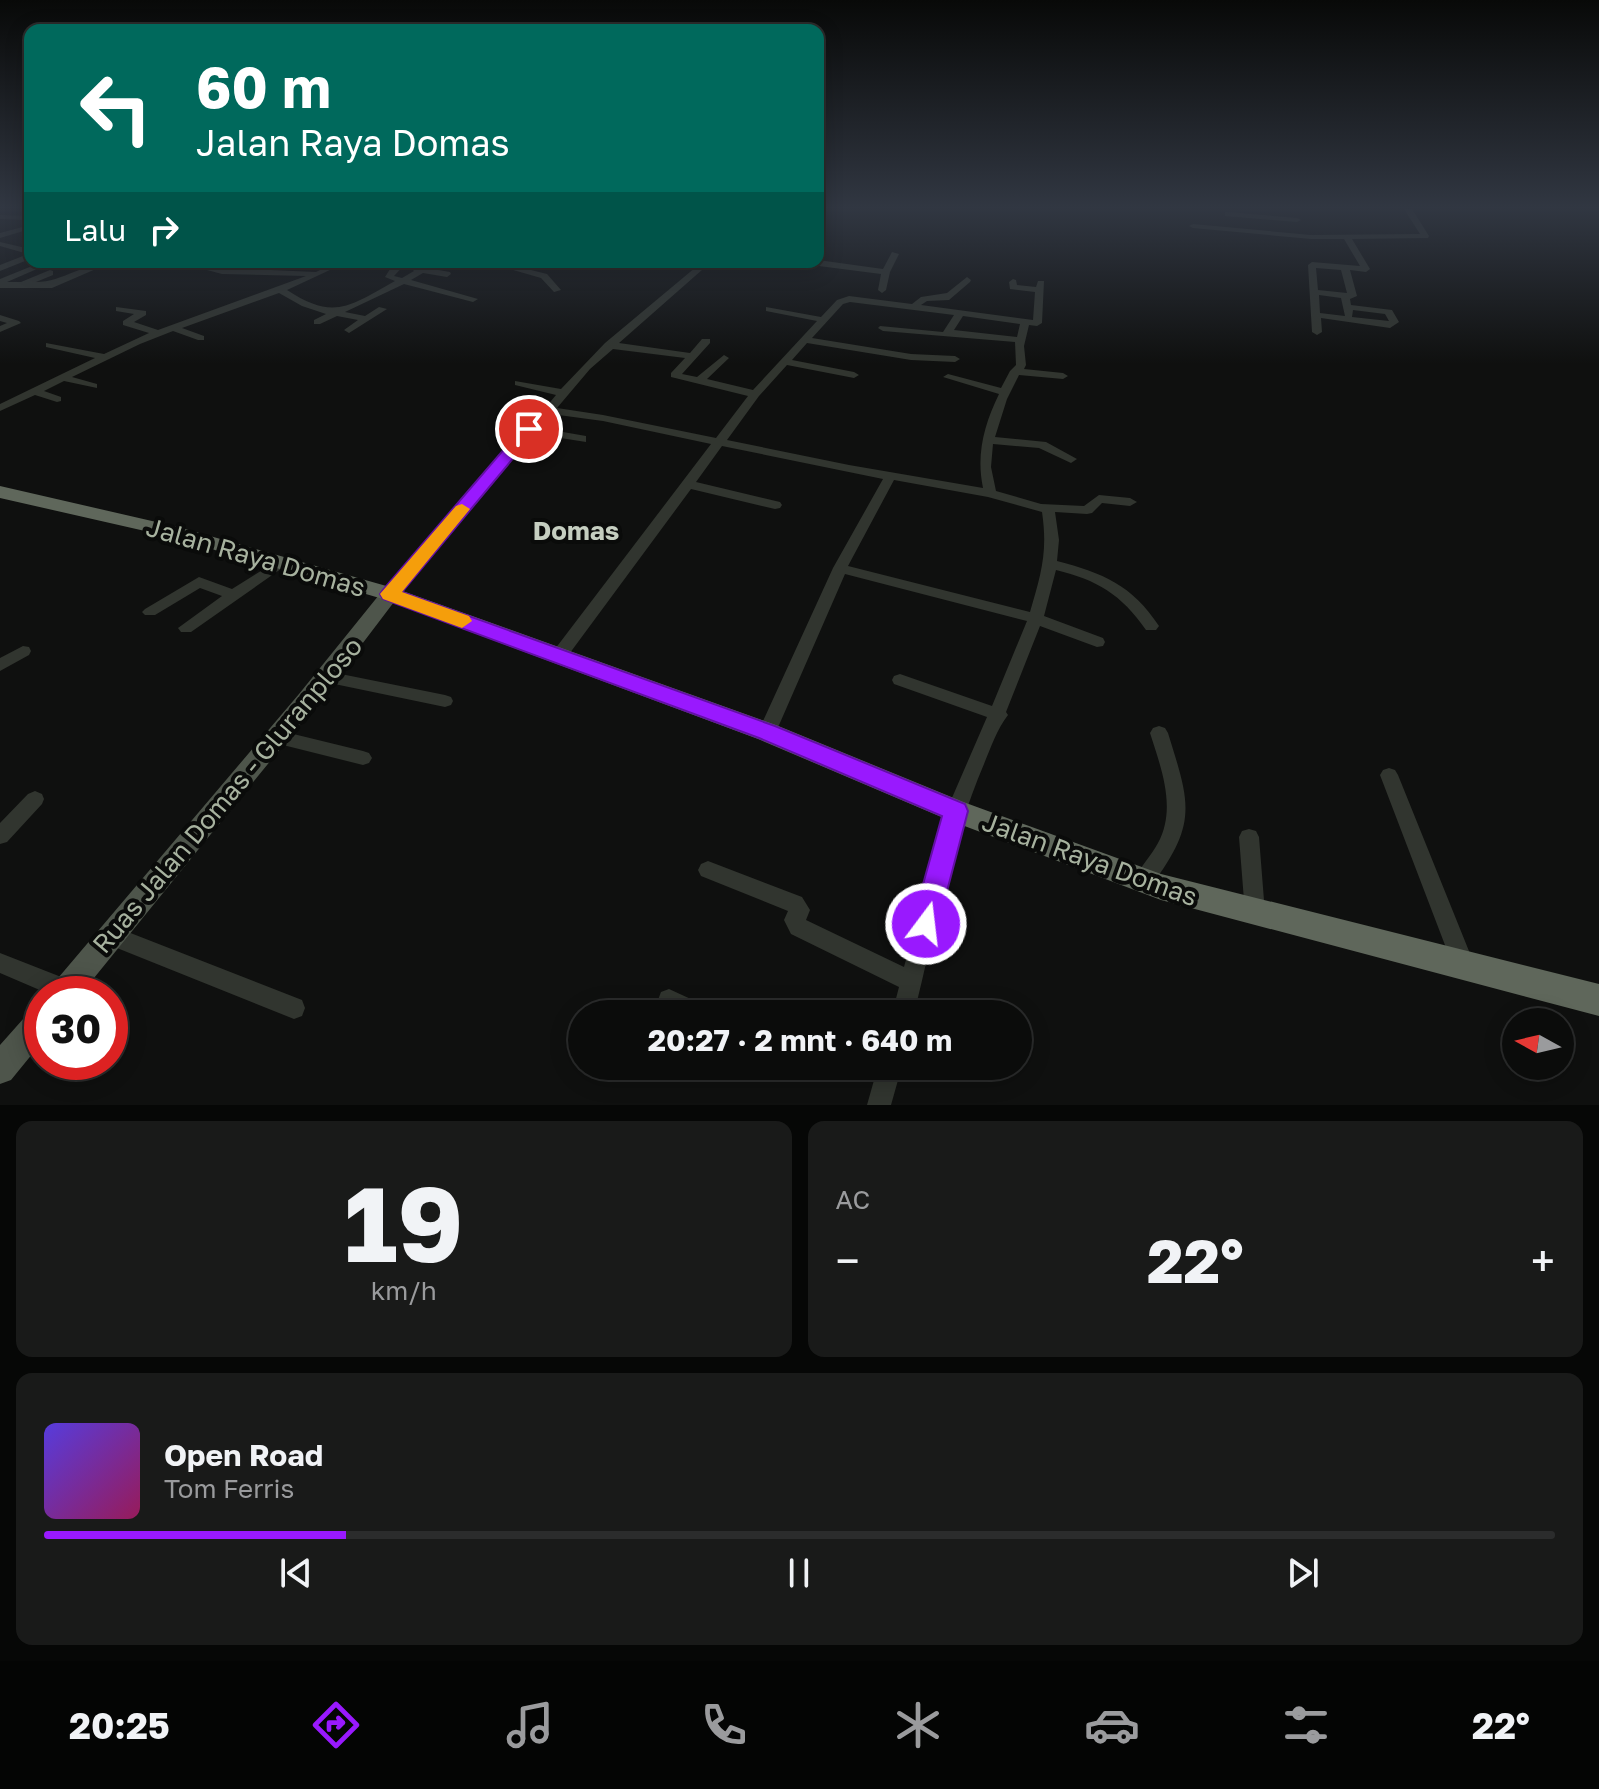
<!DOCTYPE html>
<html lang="id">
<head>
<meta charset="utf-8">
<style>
	:root { --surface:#0b0c0b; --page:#191a19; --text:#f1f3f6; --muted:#9a9b9d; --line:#2b2c2c; --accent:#9919fe }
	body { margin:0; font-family:"Golos Text",sans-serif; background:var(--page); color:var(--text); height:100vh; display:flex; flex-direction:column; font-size:30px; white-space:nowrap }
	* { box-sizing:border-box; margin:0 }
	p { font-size:26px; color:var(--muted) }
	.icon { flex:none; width:44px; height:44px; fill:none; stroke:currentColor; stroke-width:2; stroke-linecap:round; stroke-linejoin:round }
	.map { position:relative; height:1105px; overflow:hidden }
	.drawer { display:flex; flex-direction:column; gap:16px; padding:16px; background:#060706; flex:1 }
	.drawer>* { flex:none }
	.banner { position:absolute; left:24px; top:24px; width:800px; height:244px; border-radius:16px; box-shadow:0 4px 20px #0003,0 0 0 2px var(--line); background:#00695c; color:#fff; overflow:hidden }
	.needle { width:52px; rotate:278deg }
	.controls { position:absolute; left:1502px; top:1008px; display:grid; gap:16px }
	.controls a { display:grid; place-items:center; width:72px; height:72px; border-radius:50%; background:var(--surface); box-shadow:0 4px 20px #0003,0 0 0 2px var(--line); font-size:40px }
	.speed { position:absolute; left:24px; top:976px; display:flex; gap:16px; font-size:40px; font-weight:700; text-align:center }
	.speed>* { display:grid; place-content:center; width:104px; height:104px; border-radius:50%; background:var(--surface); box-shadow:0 4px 20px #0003,0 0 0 2px var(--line); line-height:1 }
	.speed .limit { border:12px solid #d22; background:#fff; color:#111 }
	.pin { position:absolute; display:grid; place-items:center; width:68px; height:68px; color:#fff; margin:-34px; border:4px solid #fff; border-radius:50%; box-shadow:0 2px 8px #0007 }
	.me { position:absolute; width:88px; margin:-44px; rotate:15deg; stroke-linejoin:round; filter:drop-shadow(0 0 6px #0008) }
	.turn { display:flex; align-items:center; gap:28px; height:168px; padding:0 40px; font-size:36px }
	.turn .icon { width:104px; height:104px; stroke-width:2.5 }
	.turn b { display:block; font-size:56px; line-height:68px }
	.then { display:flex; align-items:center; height:76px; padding:0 40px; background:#0003; gap:16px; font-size:30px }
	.big { font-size:60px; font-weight:700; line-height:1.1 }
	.drawer .widget { flex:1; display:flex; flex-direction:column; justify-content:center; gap:12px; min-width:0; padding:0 28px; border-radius:16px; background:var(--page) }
	.drawer .dial { align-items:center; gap:0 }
	.dial b { font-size:104px; line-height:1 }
	.song { display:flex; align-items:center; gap:24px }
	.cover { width:96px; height:96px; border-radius:12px; background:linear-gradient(135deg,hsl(250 70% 55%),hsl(330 70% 35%)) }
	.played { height:8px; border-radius:4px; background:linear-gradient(90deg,var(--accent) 20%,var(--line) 20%) }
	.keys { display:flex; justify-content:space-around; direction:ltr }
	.heat { display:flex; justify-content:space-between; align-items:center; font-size:44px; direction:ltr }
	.drawer .tiles { flex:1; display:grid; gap:16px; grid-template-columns:1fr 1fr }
	.widget:last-child { grid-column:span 2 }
	.trip { position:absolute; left:568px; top:1000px; width:464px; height:80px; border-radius:40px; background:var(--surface); box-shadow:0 4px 20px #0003,0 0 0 2px var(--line); font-weight:700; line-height:80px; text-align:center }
	.tabs { display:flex; height:128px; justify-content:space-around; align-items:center; background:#040504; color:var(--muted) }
	.tabs .icon { width:56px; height:56px }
	.tabs .selected { color:var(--accent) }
	.tabs b { font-size:36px; color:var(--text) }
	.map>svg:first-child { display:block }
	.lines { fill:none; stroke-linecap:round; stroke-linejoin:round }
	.minor { fill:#31352f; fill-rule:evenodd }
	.major { fill:#4e554b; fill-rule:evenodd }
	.highway { fill:#5f675b; fill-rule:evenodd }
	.route { fill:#9919fe; stroke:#6310a5; stroke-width:2 }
	.slow { fill:#f59e0b }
	.labels { text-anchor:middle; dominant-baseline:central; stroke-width:8; stroke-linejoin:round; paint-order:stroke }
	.quarter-label { font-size:26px; font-weight:bold; fill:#c5cec0; stroke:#0a0b0a }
	.near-street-label { font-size:26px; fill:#a7b29f; stroke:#0a0b0a }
</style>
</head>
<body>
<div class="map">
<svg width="1599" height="1105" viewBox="0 0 1599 1105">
	<rect width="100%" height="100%" fill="#0f100f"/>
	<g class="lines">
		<!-- minor -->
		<path class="minor" d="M1404,209H1412L1429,236L1428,238L1352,239L1370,269L1366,272L1350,270L1357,296L1350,299L1351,305L1392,310L1399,322L1390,328L1321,318L1322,332L1317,335L1312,332L1308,265L1312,262L1360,266L1344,239H1311L1193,228L1189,226L1193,224L1311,235L1420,234ZM1316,268L1341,270L1347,293L1318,290ZM1319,295L1341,298L1345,316L1320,313ZM1353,310L1385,314L1389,321L1352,317Z
			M1228,212L1297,218L1301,220L1297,222L1225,216V212Z
			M0,215L30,216V220L0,219Z
			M30,225V229L0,238V233Z
			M0,242L30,249V259L0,271V265L28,254L0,246Z
			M892,252L899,254L890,272L886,290L882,293L878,290L881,274L811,265L807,262L818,260L883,269Z
			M42,262H53L7,282H21L50,270L53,271V275L36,282C63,282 85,262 112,262L52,288H0V279Z
			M177,262H193L222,268L316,272L336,262H347L287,290C334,321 350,306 395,281L385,277L392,266L358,265L354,262H407L394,276L402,278L414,271L412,269L416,266L450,272L451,274L447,277L423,273L411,280L478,299L473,302L404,284L345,312L365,316L379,307L387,309L349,333L344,330L358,320L337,316L320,324H314V320L326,314L302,306L279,293L182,328L204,336V340H198L173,331L140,344L72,377L97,384V388L64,381L44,391L61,397V401L57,402L35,395L0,411V404L95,358L46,347V343L104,354L149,333L123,325V321L134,314L116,311V307L146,311V315L134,322L158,330L306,276L222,274Z
			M485,262H499L547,274L561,290L554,292L541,278Z
			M702,262H711L619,343L690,353L702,339H710V343L682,374L697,377L724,355L729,358L707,379L753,390L817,321L766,311V307L821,317L837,300L849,296L912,304L921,297L947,293L967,277L971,280L970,282L949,300L927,301L921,305L1033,320L1035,292L1010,289L1009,282L1013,279L1016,280L1017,285L1036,287L1038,281H1044L1042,323L1037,326L1029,325L1024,346L1026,365L1024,369L1063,373L1068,376L1063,379L1019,375L1007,399L995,437L1046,442L1077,459L1071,463L1039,448L993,444L991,467L996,491L1041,504L1084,506L1099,495L1130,498L1137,502L1130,506L1102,503L1092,513L1087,514L1055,512L1059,540L1057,561C1103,573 1132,585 1159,626L1156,630H1146C1121,594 1097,580 1056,570L1044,616L1103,638L1105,642L1103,646L1097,647L1040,626L1006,712L1008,715C997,729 991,747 984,764C950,844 935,930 914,1014H892L899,987L791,934L784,920L788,911L701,876L698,870L701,864L708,861L802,897L810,910L806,920L904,967L945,814L987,717L894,684L892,680L894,676L900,674L992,706L1027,621L845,574L776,732L773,737L767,739L761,737L758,732L833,568L883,479L722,446L696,482L780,502L782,505L780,508L775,509L691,489L564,661H552L550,657L552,653L711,444L603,421L551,414L540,428L586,436V442L535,434L395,597L390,599L383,594L524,431L525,427C533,425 540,414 542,408L546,407L556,395L515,385V381L561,389L605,343ZM850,302L954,315L943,332L880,326L878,328L883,331L1015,342L1016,365L1010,371L1001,388L948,374L943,377L999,394C984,425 976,454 983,488L849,465L727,440L759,396L787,365L854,378L859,375L854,372L792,360L807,343L911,360L955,362L960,359L955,356L911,354L812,338L843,304ZM963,316L1020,324L1017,337L954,330ZM613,349L685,358L671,373V377L748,396L716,438L603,415L557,408L590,369ZM894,480L988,497L1042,512C1048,552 1041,574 1030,612L848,566Z
			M0,315L19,321L21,323L0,332V326L7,323L0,321Z
			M283,557L288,558L290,561L288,564L191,632H181L178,628L222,596L200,588L155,615H145L142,612L145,609L199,577L232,589Z
			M23,646L29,647L31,651L29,655L0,671V658Z
			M326,671L445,695L451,697L453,701L451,705L445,707L320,681L318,677L320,673Z
			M1159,726L1165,728L1168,733C1190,804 1198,823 1151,886L1144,889L1137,886L1134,880C1140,867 1151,856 1158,843C1177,808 1161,768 1150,733L1153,728Z
			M277,730L363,751L369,753L372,758L369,763L363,765L271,742L268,737L271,732Z
			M1389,768L1395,770L1398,775L1475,966L1472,973L1464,976L1456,973L1453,966L1380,775L1383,770Z
			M35,791L42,794L44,799L42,804L7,842L0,844V823L28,794Z
			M1249,829L1256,831L1259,837L1265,913L1262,920L1255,922L1248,920L1245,913L1239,837L1242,831Z
			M110,925L302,1000L305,1008L302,1016L294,1019L102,942L99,935L102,928Z
			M0,953L74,982L77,990L75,994H49L0,973Z
			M669,989L706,1006L709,1014H674L661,1008L658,1000L661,992Z
			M878,1066H902L891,1105H867Z"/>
		<!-- major -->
		<path class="major" d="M390,588L397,590L400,594L397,598L315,706L81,994H49L53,984L299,694L383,590Z
			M42,1004V1042L11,1080L0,1084V1045L32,1009Z"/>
		<!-- highway -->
		<path class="highway" d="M0,486L178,527L397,589L776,725L966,803L1161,874L1599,984V1016L1161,900L946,819L758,739L383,599L167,536L0,498Z"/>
	</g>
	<!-- sky -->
	<linearGradient id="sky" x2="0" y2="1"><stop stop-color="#080908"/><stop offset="0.57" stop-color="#313742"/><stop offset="1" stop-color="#313742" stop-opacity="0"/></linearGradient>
	<rect width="1599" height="364" fill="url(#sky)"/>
	<!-- route -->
	<path class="route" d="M529,425L537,429L535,432L402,592L775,726L965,804L968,811L936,933L926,937L916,933L912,924L942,816L759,738L383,599L380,594L383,590L524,426Z"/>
	<!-- slow -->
	<path class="slow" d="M462,504L470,509L402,592L469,616L472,621L462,628L383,599L380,594L456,506Z"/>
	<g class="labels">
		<!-- quarter labels -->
		<g class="quarter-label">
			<text x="576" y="530">Domas</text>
		</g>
		<!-- near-street labels -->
		<g class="near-street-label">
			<text transform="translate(256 557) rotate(16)">Jalan Raya Domas</text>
			<text transform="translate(227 795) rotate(-50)">Ruas Jalan Domas - Gluranploso</text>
			<text transform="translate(1090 859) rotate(20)">Jalan Raya Domas</text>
		</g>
	</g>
</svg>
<div class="controls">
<a><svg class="needle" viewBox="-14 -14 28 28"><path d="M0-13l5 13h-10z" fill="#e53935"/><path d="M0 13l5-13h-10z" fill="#9a9b9d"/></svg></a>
</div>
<div class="speed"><div class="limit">30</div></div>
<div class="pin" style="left:529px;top:429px;background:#d93025"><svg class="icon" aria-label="arrive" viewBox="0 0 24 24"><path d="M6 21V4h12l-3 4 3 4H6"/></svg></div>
<svg class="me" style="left:926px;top:924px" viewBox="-20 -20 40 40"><circle r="17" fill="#9919fe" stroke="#fff" stroke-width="3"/><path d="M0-11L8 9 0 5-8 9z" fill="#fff"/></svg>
<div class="trip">20:27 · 2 mnt · 640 m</div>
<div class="banner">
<div class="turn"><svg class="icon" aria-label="left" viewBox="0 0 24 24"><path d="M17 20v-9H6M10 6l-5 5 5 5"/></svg><div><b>60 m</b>Jalan Raya Domas</div></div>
<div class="then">Lalu<svg class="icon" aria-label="right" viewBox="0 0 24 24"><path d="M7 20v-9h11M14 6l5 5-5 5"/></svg></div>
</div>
</div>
<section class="drawer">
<div class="tiles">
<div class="widget dial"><b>19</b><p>km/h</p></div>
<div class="widget"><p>AC</p>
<div class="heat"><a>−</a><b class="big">22°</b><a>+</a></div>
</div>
<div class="widget">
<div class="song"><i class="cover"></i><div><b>Open Road</b><p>Tom Ferris</p></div></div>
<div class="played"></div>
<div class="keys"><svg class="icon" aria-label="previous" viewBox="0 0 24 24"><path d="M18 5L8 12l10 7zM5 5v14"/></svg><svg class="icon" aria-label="pause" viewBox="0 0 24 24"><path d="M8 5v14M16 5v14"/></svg><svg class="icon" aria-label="next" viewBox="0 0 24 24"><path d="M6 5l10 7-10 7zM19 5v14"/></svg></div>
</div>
</div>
</section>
<nav class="tabs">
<b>20:25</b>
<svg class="icon selected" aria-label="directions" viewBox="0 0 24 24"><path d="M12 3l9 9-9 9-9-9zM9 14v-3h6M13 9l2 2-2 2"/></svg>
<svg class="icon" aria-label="music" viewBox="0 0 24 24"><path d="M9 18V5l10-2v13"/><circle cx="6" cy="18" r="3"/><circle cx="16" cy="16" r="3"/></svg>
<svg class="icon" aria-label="phone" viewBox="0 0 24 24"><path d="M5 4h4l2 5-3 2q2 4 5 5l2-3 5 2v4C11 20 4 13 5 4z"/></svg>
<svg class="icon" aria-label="climate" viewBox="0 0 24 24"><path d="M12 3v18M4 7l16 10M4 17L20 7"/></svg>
<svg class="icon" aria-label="car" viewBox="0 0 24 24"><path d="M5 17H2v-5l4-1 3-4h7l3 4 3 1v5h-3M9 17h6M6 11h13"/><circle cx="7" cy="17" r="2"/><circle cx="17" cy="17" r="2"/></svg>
<svg class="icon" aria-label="filters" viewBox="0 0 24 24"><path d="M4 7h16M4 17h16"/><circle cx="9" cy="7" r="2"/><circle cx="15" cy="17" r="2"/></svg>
<b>22°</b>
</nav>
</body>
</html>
